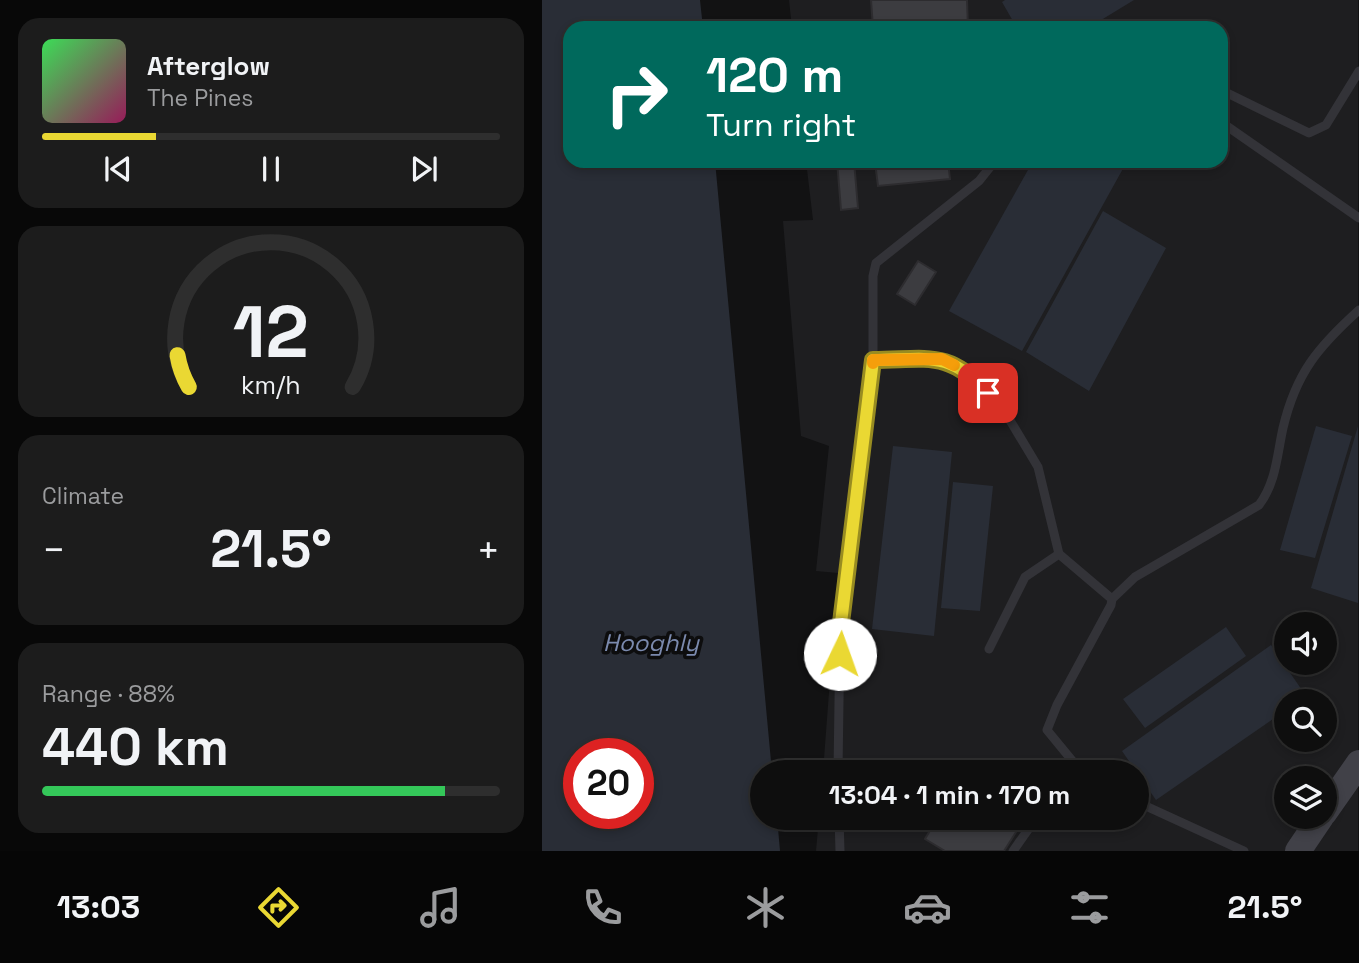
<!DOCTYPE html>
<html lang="en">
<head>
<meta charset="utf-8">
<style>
	:root { --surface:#0e0e0e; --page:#1c1c1c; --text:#f1f3f6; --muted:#9b9c9e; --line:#2e2e2e; --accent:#ead833 }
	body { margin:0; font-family:"Space Grotesk",sans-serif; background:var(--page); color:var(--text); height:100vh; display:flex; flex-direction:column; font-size:26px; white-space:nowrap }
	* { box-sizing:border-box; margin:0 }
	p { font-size:23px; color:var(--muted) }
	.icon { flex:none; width:38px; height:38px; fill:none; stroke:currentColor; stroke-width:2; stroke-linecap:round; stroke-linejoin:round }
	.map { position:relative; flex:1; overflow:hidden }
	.details { display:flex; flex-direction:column; gap:18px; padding:18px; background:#080808; width:542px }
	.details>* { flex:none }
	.banner { position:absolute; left:21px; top:21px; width:665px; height:147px; border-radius:21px; box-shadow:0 4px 10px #0003,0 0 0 2px var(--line); background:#00695c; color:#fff; overflow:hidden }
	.buttons { position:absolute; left:732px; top:612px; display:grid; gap:14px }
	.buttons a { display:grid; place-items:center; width:63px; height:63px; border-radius:50%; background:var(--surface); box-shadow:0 4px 10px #0003,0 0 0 2px var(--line); font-size:35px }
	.speed { position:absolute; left:21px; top:738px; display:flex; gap:14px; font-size:35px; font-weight:700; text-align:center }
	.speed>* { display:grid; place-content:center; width:91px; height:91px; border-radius:50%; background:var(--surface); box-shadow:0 4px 10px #0003,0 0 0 2px var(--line); line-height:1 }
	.speed .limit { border:10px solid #d22; background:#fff; color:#111 }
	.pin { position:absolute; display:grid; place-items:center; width:60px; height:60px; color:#fff; margin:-30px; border-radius:14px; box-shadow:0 4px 10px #0006 }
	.me { position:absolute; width:77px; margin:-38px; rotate:3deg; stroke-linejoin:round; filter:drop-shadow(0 0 5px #0008) }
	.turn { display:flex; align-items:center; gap:24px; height:147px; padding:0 28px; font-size:32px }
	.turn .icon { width:91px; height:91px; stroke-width:2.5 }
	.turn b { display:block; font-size:49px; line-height:60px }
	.big { font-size:52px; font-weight:700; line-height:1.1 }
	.details .widget { flex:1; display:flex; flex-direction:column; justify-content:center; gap:10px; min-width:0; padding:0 24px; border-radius:21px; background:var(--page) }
	.details .dial { align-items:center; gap:0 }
	.dial svg { height:182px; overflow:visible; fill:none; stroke:var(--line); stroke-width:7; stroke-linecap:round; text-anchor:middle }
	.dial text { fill:var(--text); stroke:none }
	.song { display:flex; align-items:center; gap:21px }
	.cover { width:84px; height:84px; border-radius:10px; background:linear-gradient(135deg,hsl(130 70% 55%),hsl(330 70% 35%)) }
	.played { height:7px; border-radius:4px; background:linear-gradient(90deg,var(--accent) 25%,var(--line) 25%) }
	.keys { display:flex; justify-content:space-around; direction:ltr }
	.heat { display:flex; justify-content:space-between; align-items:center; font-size:38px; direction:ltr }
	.charge { height:10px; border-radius:5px; background:linear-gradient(90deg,#34c759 88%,var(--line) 0) }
	.trip { position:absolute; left:208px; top:760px; width:399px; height:70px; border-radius:35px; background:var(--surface); box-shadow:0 4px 10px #0003,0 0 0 2px var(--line); font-weight:700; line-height:70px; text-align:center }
	.tabs { display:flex; height:112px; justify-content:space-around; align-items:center; background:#060606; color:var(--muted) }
	.tabs .icon { width:49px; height:49px }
	.tabs .active { color:var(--accent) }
	.tabs b { font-size:32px; color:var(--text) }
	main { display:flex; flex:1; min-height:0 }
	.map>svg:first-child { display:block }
	.built { fill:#1e1e20; fill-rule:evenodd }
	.water { fill:#292d36; fill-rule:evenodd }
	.building { fill:#3c3c40; stroke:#2d2c2f; stroke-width:2 }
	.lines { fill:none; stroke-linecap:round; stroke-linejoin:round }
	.lane { stroke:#333338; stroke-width:9 }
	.secondary { stroke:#414148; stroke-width:26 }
	.route-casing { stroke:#988c21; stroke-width:18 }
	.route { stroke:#ead833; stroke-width:12 }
	.slow { stroke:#f59e0b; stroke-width:12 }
	.labels { text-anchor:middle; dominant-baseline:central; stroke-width:7; stroke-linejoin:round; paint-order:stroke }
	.water-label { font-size:24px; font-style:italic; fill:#7b8aae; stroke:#0d0d0e }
</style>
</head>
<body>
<main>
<section class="details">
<div class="widget">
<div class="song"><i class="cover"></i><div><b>Afterglow</b><p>The Pines</p></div></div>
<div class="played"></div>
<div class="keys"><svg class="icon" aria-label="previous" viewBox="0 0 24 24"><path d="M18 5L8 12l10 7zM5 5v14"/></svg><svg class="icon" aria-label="pause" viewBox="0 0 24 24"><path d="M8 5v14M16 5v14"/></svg><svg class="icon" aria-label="next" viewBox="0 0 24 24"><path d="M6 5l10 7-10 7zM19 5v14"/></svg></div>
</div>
<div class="widget dial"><svg viewBox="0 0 100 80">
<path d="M14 69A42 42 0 1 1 86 69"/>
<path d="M14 69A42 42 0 0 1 9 55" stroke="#ead833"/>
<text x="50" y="56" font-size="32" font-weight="700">12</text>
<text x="50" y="72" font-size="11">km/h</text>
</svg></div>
<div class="widget"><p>Climate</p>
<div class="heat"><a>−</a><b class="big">21.5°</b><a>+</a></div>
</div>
<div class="widget"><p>Range · 88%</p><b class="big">440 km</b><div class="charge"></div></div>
</section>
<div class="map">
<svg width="817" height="851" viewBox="0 0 817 851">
	<rect width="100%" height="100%" fill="#121213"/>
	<!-- built -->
	<path class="built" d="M247,0H816V851H274L277,817H595V772H281L296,573L274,571L287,446L259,436L241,221L271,220L264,161H679V28H250ZM744,625H782V663H744ZM744,702H782V740H744ZM744,779H782V817H744Z"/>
	<!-- water -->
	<path class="water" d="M0,0H158L161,28H28V161H173L230,772H220V817H235L238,851H0ZM37,754H96V814H37Z
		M463,0H592L546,28H475L460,2Z
		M491,161H575L583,165L480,351L407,311Z
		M561,211L624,248L547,391L484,352Z
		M774,426L810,436L773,558L738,550Z
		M816,426V603L769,588Z
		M351,446L410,452L392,636L330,629Z
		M411,482L451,486L438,611L399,608Z
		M684,627L704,656L603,728L581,699Z
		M729,645L764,696L756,702H744V710L614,800L580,751Z"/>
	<!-- building -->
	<path class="building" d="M329,0H425L426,28H331Z
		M295,161H312L316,208L299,210Z
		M356,161H406L408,179L336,186L333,163Z
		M376,261L394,272L373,305L355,294Z
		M396,817H481L483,818L462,851H403L383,839Z"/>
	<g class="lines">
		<!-- lane -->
		<path class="lane" d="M679,90L767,133L784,125L817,71
			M679,122L817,218
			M331,360L400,359L429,374L463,412L496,467L517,554L570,599L569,605L515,705L505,730L533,764L545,772
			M570,599L593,577L717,505C734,483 735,455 741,428C754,373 776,347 817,310
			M447,649L483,577L517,554
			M296,772L298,631L331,360V276L334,263L437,181L453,161
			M595,802L702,851
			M297,817L298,851
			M471,851L495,817"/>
		<!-- secondary -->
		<path class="secondary" d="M782,813L817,763
			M756,851L779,817"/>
	</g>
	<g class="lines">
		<defs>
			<path id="route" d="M298,654V631L331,360C385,360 406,349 446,393"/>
		</defs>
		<!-- route casing -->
		<use href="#route" class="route-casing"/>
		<!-- route -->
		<use href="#route" class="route"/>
		<!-- slow -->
		<path class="slow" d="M331,363V360L400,359L412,365"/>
	</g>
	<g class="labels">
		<!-- water labels -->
		<g class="water-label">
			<text x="109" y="642">Hooghly</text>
		</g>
	</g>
</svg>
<div class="buttons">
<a><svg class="icon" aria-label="sound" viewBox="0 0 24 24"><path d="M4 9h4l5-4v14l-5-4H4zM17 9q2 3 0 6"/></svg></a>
<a><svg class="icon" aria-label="search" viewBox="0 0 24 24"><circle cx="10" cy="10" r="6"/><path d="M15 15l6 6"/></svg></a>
<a><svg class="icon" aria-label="layers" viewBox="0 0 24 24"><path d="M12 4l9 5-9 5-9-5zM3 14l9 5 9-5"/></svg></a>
</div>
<div class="speed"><div class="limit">20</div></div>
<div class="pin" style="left:446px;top:393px;background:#d93025"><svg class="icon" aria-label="arrive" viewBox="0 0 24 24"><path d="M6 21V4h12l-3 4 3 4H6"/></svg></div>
<svg class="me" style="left:298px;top:654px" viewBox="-20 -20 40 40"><circle r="19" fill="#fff"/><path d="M0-13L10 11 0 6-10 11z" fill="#ead833"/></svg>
<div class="trip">13:04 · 1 min · 170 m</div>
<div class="banner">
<div class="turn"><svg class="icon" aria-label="right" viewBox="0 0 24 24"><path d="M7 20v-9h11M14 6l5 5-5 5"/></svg><div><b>120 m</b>Turn right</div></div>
</div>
</div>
</main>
<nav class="tabs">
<b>13:03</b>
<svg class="icon active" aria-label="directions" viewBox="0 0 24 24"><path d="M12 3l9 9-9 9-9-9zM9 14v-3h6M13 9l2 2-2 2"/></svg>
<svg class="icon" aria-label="music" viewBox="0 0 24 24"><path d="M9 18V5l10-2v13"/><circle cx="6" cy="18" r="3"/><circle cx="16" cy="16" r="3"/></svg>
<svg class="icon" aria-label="phone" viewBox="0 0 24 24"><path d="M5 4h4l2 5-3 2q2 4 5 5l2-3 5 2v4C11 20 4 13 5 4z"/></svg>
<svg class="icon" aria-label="climate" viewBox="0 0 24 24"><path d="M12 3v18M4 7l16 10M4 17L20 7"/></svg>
<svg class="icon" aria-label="car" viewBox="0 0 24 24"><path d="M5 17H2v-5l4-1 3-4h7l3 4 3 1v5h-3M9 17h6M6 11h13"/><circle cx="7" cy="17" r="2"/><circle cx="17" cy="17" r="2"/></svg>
<svg class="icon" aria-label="filters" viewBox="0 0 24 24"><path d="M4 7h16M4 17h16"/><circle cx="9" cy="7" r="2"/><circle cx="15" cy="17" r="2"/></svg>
<b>21.5°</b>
</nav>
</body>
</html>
